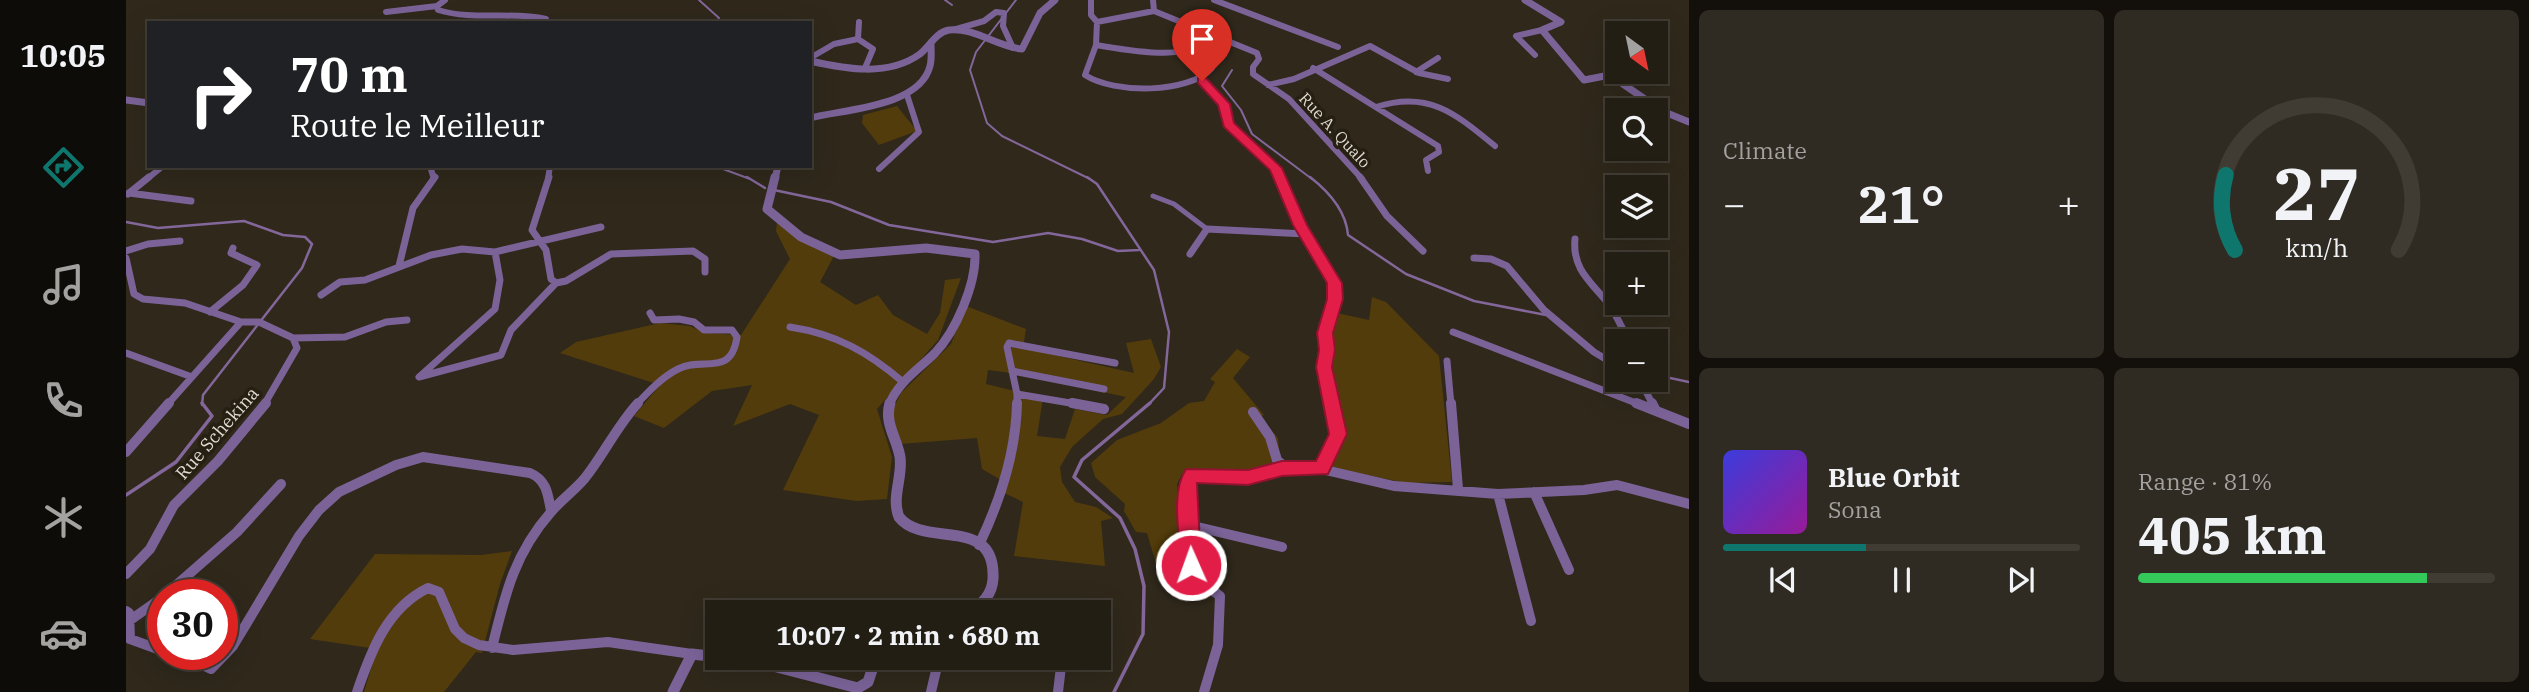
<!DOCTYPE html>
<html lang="en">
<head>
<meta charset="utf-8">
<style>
	:root { --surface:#231e14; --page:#2f2b22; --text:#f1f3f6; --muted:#a3a2a0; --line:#403c34; --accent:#0f766e }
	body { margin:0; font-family:"IBM Plex Serif",serif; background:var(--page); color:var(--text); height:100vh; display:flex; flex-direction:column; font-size:26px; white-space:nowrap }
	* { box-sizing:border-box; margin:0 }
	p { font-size:23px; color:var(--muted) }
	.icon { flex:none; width:38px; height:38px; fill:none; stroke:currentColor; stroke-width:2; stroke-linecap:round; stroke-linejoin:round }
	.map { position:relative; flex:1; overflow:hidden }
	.panel { display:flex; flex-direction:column; gap:10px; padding:10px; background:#13100b; width:840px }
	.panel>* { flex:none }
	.banner { position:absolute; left:21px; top:21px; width:665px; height:147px; border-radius:0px; box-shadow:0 7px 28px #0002,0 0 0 2px var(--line); background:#202124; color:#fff; overflow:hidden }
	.needle { width:46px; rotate:147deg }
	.fabs { position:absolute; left:1479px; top:21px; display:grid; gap:14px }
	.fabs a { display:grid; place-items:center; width:63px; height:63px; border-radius:0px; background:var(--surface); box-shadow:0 7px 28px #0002,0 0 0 2px var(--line); font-size:35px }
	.speed { position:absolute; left:21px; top:579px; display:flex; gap:14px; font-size:35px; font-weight:700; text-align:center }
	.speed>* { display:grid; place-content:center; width:91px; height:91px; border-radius:50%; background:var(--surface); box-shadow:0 7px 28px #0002,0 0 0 2px var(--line); line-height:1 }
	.speed .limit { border:10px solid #d22; background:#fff; color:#111 }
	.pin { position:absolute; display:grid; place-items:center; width:60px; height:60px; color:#fff; margin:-72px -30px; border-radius:50% 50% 50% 0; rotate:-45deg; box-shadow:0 0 7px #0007 }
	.pin .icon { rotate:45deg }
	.me { position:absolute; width:77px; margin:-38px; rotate:358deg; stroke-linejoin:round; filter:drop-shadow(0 0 5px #0008) }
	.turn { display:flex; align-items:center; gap:24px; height:147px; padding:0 28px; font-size:32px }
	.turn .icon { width:91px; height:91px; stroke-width:2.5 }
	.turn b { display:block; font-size:49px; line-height:60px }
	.big { font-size:52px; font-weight:700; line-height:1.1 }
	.panel .card { flex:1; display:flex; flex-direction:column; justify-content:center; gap:10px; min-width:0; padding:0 24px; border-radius:10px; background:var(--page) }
	.panel .dial { align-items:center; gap:0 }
	.dial svg { height:182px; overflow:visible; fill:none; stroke:var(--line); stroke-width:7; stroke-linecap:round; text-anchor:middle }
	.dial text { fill:var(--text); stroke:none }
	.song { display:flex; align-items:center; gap:21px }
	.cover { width:84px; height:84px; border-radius:10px; background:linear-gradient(135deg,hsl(240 70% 55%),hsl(300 70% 35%)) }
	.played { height:7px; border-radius:4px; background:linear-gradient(90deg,var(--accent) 40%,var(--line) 40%) }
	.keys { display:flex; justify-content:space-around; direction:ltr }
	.heat { display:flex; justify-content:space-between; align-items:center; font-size:38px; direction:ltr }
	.charge { height:10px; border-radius:5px; background:linear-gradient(90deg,#34c759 81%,var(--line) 0) }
	.panel .tiles { flex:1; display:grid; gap:10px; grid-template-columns:repeat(2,1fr) }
	.trip { position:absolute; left:579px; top:600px; width:406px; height:70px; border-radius:0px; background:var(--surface); box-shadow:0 7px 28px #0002,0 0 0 2px var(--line); font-weight:700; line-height:70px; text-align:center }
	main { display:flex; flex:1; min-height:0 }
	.tabs { display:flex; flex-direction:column; width:126px; justify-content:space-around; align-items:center; background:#0e0c08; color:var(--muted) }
	.tabs .icon { width:49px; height:49px }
	.tabs .on { color:var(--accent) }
	.tabs b { font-size:32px; color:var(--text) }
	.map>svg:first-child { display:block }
	.green { fill:#533c0b; fill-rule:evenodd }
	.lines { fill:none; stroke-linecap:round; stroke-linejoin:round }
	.stream-far2 { stroke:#83679a; stroke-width:2 }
	.stream-far1 { stroke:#83679a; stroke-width:2.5 }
	.stream { stroke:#83679a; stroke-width:3.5 }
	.pedestrian { stroke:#7b6398; stroke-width:5 }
	.minor-far2 { stroke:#7b6398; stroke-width:6 }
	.minor-far1 { stroke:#7b6398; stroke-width:7 }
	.minor { stroke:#7b6398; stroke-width:10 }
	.tertiary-far2 { stroke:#7b6398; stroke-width:7 }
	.tertiary-far1 { stroke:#7b6398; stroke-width:9 }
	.tertiary { stroke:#7b6398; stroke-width:11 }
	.route { fill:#e11d48; stroke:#92132f; stroke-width:2 }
	.labels { text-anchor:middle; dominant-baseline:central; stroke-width:7; stroke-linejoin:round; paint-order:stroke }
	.far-street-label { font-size:16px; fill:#dfdbd3; stroke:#261f12 }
	.street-label { font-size:18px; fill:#dfdbd3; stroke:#261f12 }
</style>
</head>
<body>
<main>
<nav class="tabs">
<b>10:05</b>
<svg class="icon on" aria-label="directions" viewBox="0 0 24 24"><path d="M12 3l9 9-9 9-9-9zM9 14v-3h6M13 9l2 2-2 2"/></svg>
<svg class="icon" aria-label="music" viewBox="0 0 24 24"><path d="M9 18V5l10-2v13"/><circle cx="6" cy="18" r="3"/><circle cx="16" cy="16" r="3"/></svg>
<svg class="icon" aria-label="phone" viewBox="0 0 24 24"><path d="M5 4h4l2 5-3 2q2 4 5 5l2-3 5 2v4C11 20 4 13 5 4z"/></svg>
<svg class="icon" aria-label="climate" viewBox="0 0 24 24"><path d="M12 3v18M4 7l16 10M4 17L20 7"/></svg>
<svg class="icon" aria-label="car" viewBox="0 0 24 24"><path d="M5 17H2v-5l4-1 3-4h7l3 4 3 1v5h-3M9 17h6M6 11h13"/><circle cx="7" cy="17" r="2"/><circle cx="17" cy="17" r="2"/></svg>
</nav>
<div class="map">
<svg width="1563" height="692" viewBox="0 0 1563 692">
	<rect width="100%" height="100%" fill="#2f281b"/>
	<!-- green -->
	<path class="green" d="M771,106L791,131L753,145L736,123L737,115Z
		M651,222L708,256L694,282L730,305L752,295L767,315L801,334L814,313L819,280L835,278L812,340L751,409L766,457L761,499L730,501L657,490L693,415L664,404L607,426L626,385L586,391L538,428L508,416L534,385L434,353L450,342L534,323L564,326L579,333L615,335L664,259L650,231Z
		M1246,297L1260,302L1313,356L1326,482L1280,483L1202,467L1218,438C1208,393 1193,357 1211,313L1243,320Z
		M840,306L900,329L897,348L1008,373L1000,343L1025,339L1035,367L1028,379L996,414L977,419L946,447L934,467L936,482L949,502L970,507L987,518L975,521L979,566L888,556L897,502L876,492L880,483L856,469L851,438L774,444L765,413L775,393L825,344ZM862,370L894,374L1000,397L981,415L949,409L939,439L911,436L917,398L860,384Z
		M1111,349L1124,357L1107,378L1138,415L1132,417L1152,438L1154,463L1119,474L1069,469L1056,474L1051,484L1060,569L1031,567L1021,533L1010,532L998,511L999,504L969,477L965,463L991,440L1035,423L1063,403L1078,401L1089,382L1084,379Z
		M386,551L374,584L356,653L350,652L318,692H238L251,649L184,639L249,554L355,555Z"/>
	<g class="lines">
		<!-- stream-far2 -->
		<path class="stream-far2" d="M573,0L593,18L591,23
			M819,0L826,5
			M890,0L850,52L844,70L861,123L876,136L964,179
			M1106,70L1096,86L1115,110L1126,134L1186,179
			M589,166L624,179"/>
		<!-- stream-far1 -->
		<path class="stream-far1" d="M621,177L639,188
			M961,177L971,184L1028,270L1043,332L1038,388L1022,405
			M1184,177C1202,191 1220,211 1222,235L1280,274L1348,301L1420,315
			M648,190L705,202L763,225L867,242L922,233L956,239L992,251L1013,250
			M0,222L32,228L118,221L157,235L179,237L186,244L176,268L77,395L76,405
			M1530,375L1563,382"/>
		<!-- stream -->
		<path class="stream" d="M0,495L50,462L86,416L76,403
			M988,692L1017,634L1018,586L1009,549L994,518L948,477L956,460L1024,403"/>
		<!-- pedestrian -->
		<path class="pedestrian" d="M1027,196L1048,204L1081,229"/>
		<!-- minor-far2 -->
		<path class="minor-far2" d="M319,0L311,6L312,10C348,21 384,11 420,19L418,23
			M965,0V15L971,22L970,45L959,75C988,94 1063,94 1086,68L1082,56L1073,49
			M1027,0L1028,11
			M1088,0L1212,47
			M1028,11L1131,53L1133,59L1127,67V74L1163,99L1236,179
			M260,12L311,6
			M733,22L732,39L747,49L739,68
			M971,22L1028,11
			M827,30L858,21L870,12L878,13L877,26L887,48
			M970,45C1013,52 1057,61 1096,38
			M1409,55L1390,36L1416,30
			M684,58L708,44L732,39
			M1187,68L1312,146L1313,152L1300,160L1302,171
			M1290,72L1312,58
			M1076,81L1098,104L1102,124L1149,168L1154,179
			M1142,85L1168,79L1244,46L1293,73L1322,79
			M1250,107C1303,90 1330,114 1369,146
			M304,166L308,179
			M753,169L793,132L781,95
			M21,179L37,166
			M422,179L424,166"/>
		<!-- minor-far1 -->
		<path class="minor-far1" d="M423,177L406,230L420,250L425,279L430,283L440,281L485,254L567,251L579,259V272
			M1153,177L1174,225L1211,289C1198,336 1196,358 1206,405
			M1234,177L1261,216L1297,251
			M3,193L65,201
			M2,194L23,177
			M1449,239C1446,269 1465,282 1482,303C1489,312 1493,323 1499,333L1488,338L1491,342
			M0,251L22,244L54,241
			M369,252L374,280L369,309L293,377L375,355L385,330L430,283
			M1064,254L1081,229L1180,234
			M0,258L8,294L17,299L59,303L115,322L41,405
			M1348,258L1365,259L1381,266L1418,310L1468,352L1491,366
			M273,266L287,208L309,177
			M195,295L214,282L239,280L305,255L336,249L369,252L475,227
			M84,312L117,285L131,265L105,253L107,248
			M115,322H133L167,338L171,348L138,405
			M664,327C710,334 742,352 777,382
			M1327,332L1515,405
			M167,338L219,337L260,322L281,320
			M0,353L66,377
			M1321,361L1325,405
			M886,371L978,389
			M1514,380L1527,405
			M891,394L881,347L883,343L989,363
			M510,405C522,392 536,377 552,369C577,356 605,378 611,337L606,330H578L568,322L553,319L528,320L524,313
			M891,405V394L956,405"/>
		<!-- minor -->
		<path class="minor" d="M946,403L978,409
			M1325,403L1332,489
			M1510,403L1563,424
			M1526,403L1530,411
			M1127,412L1144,437L1151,460L1161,469
			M0,452L43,403
			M1195,469L1212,434L1206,403
			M1408,492L1443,570
			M1372,494L1405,621
			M1063,525L1156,547
			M853,545C874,501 890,452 891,403
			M0,574L24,549L48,505L92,461L140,403
			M39,595L111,532L155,484
			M0,611L3,613L4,639L37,651
			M3,621L37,597
			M366,648C379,595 388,554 425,512C435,500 449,490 459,478C478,454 491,426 512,403
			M52,654L85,669L107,646L173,536L193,510L213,492L270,465L297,457L404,473C421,480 422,495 425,511
			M231,692C245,651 261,608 302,588L313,592L329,629L338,638L353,645L387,650L482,642L566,654
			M805,692L813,658
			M932,692L936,658
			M1078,692L1092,645L1094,596C1086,589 1074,584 1069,574C1058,553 1059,497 1066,475L1122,477L1156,469H1195L1268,486L1372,494L1458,490L1491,485L1563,504"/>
		<!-- tertiary-far2 -->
		<path class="tertiary-far2" d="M1399,0L1435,22L1416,30L1458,80L1484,75L1536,111L1563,122
			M684,61C720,69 762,77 794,54C804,46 810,32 823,30C848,27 871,47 896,49L914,13L929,0
			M0,100L23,103
			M684,118C718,109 794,107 804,66C806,59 805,51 805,44
			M649,179L652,166"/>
		<!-- tertiary-far1 -->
		<path class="tertiary-far1" d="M649,177L641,209L675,237L714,255L800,248L849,254C850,284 830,331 809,353C792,370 772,382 763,405"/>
		<!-- tertiary -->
		<path class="tertiary" d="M764,403C758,424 771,438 774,457C777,477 765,497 773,517C798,549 870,514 867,579C866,595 856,605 842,612
			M598,658L628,661L732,688L742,682L750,658
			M547,692L566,654L592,657"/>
	</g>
	<!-- route -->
	<path class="route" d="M1072,78H1080L1104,104L1108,123L1156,168L1181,225L1216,283L1217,299L1207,333L1209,350L1206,367L1221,434L1202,474L1156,476L1122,485L1071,483L1075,565L1072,571L1065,574L1058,571L1055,565C1054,537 1044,493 1060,469L1122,470L1156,461H1190L1203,434L1190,367L1193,350L1191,333L1201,299V283L1167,225L1144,170L1098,127L1092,105L1072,83Z"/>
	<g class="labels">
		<!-- far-street labels -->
		<g class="far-street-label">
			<text transform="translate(1209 130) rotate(47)">Rue A. Qualo</text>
		</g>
		<!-- street labels -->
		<g class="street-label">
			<text transform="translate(91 433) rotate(-49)">Rue Schekina</text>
		</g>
	</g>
</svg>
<div class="fabs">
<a><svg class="needle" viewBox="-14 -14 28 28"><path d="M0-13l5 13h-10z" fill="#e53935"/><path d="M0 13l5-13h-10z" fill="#a3a2a0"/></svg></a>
<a><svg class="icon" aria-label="search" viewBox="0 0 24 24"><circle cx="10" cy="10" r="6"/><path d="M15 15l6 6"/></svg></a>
<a><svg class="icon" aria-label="layers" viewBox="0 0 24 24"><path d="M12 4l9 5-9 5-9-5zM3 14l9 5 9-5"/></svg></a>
<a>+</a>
<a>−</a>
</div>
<div class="speed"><div class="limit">30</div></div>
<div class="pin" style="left:1076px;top:81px;background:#d93025"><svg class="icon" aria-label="arrive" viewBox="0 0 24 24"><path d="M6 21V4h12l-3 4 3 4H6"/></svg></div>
<svg class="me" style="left:1065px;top:565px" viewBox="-20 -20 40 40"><circle r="17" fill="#e11d48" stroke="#fff" stroke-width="3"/><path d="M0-11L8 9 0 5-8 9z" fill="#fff"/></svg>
<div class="trip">10:07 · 2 min · 680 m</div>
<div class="banner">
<div class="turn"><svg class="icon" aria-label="right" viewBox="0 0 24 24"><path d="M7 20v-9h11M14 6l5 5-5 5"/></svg><div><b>70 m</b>Route le Meilleur</div></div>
</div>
</div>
<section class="panel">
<div class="tiles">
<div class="card"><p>Climate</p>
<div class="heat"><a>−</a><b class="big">21°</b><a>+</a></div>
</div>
<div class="card dial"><svg viewBox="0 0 100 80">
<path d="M14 69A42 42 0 1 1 86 69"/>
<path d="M14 69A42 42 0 0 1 10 36" stroke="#0f766e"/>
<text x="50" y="56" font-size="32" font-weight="700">27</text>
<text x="50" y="72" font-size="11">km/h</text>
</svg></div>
<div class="card">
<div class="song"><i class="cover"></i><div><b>Blue Orbit</b><p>Sona</p></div></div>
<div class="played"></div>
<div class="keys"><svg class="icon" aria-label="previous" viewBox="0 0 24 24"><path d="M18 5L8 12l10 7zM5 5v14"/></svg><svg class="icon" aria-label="pause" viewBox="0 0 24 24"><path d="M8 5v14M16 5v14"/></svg><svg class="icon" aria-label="next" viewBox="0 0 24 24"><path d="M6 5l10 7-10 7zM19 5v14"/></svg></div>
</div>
<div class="card"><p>Range · 81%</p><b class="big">405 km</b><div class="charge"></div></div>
</div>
</section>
</main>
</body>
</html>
